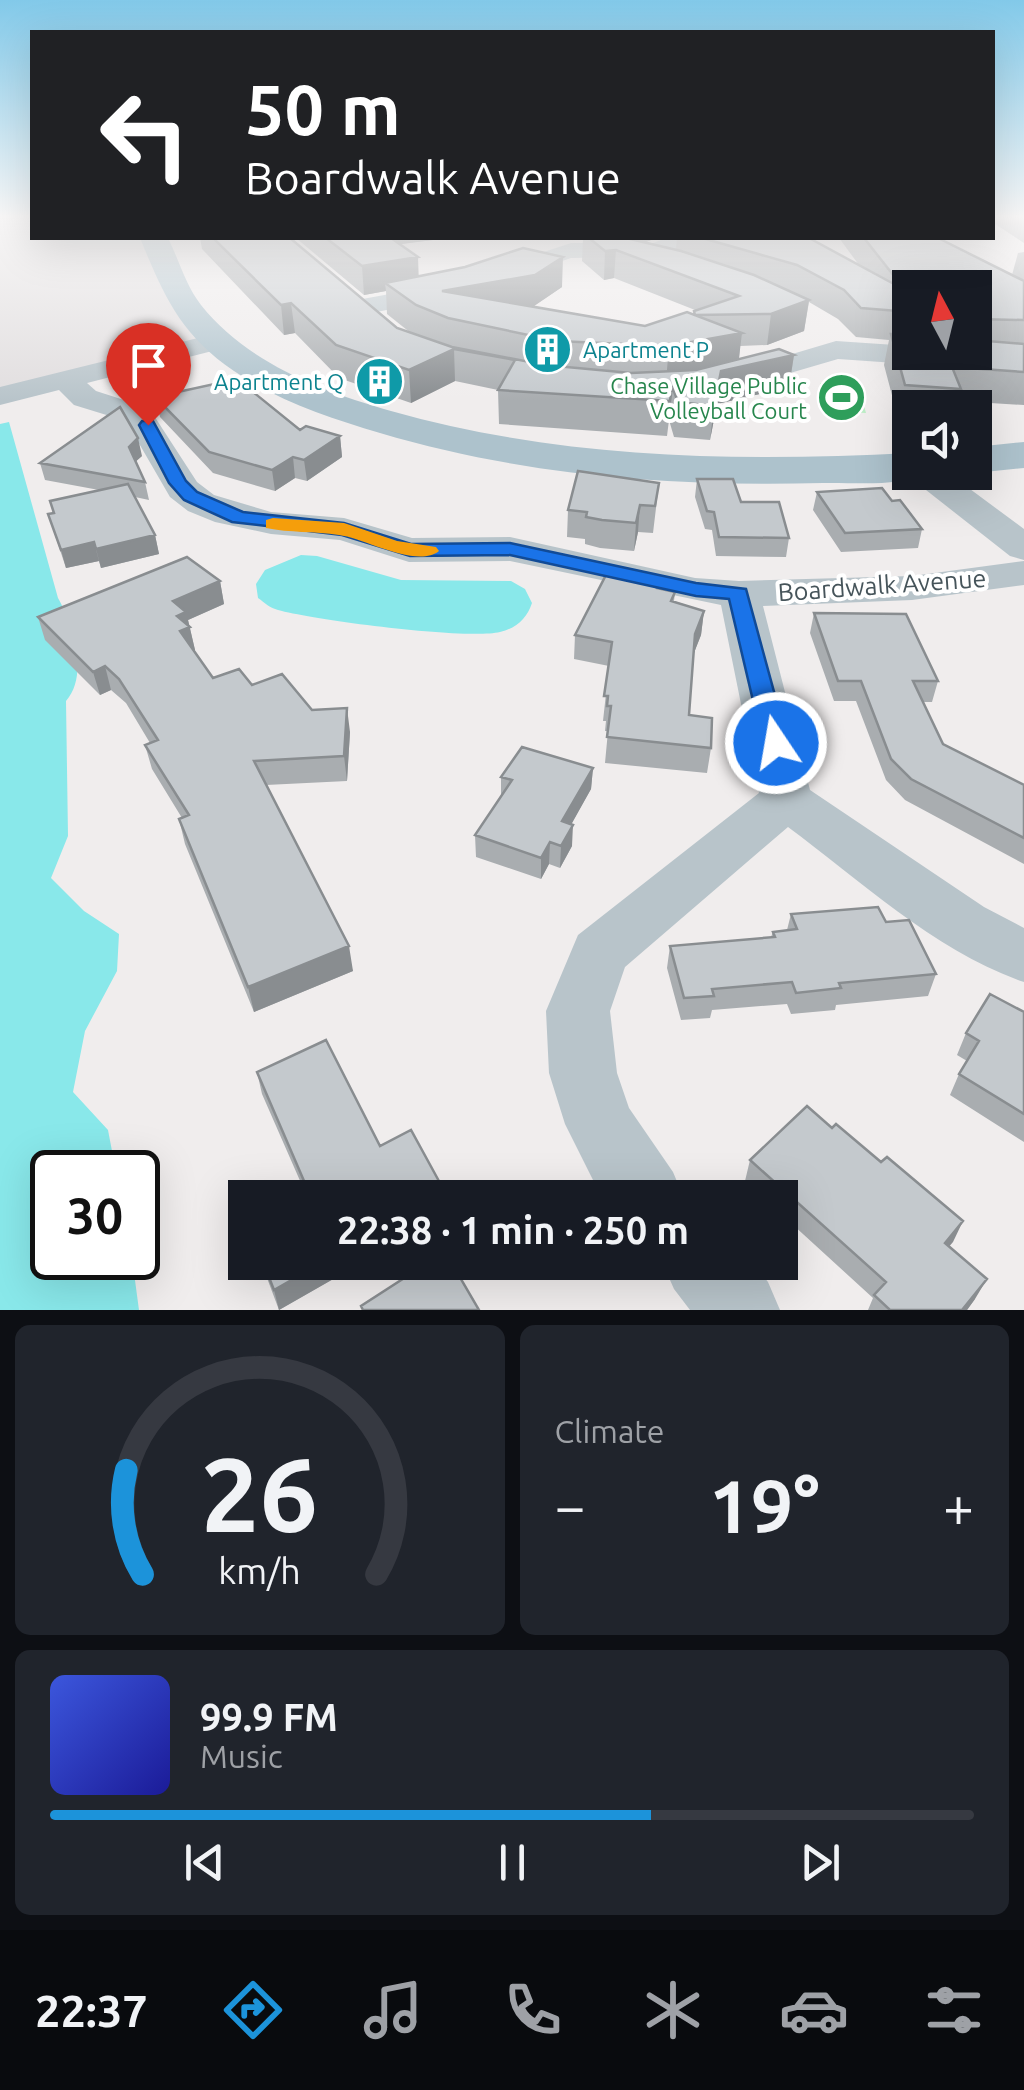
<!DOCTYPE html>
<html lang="en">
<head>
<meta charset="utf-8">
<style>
	:root { --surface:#171b24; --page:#20242c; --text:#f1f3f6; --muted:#9ea1a6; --line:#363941; --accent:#1c93da }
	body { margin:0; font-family:Ubuntu,sans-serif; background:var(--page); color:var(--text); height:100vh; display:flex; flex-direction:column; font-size:38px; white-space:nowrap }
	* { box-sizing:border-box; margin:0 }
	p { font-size:32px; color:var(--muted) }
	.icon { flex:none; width:55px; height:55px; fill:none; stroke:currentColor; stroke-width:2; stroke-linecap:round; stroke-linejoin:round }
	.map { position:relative; height:1310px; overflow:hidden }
	.sheet { display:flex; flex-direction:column; gap:15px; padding:15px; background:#0d0f14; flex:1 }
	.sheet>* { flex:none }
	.hud { position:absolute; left:30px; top:30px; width:965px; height:210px; border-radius:0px; box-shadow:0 10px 40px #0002; background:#202124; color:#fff; overflow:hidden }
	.needle { width:65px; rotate:353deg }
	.fabs { position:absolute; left:892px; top:270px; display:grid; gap:20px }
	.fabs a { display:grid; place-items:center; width:100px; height:100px; border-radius:0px; background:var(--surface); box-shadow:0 10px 40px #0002; font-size:50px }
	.speed { position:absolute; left:30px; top:1150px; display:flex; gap:20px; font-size:50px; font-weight:700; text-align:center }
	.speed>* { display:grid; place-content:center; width:130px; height:130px; border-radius:50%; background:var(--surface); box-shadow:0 10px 40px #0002; line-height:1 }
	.speed .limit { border:5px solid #111; border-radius:15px; background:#fff; color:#111 }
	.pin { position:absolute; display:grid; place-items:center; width:85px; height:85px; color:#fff; margin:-102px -42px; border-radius:50% 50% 50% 0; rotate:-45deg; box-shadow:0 0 10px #0007 }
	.pin .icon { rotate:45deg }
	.me { position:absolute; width:110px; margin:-55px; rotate:348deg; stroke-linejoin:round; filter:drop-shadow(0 0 8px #0008) }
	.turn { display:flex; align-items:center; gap:35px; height:210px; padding:0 50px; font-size:45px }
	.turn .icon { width:130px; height:130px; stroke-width:2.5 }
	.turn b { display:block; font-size:70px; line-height:85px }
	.big { font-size:75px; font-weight:700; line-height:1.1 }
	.sheet .widget { flex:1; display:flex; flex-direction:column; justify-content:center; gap:15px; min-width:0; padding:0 35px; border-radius:15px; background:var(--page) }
	.sheet .dial { align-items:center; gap:0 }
	.dial svg { height:260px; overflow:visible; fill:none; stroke:var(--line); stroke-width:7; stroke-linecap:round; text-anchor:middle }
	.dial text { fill:var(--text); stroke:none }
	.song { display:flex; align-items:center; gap:30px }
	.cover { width:120px; height:120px; border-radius:15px; background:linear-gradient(135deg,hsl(230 70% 55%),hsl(240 70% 35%)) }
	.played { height:10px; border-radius:5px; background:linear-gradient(90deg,var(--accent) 65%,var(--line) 65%) }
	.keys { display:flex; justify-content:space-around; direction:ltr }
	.heat { display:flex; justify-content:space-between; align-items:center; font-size:55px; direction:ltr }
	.sheet .tiles { flex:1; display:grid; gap:15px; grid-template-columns:1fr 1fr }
	.widget:last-child { grid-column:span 2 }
	.trip { position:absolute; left:228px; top:1180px; width:570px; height:100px; border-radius:0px; background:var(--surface); box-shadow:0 10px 40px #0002; font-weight:700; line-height:100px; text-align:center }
	.tab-bar { display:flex; height:160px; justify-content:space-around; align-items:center; background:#090b0e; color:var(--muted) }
	.tab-bar .icon { width:70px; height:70px }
	.tab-bar .active { color:var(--accent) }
	.tab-bar b { font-size:45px; color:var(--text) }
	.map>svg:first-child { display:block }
	.education { fill:#e1dedf }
	.green { fill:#bbedc5 }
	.water { fill:#89e8ea }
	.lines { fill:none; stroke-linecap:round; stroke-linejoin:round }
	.minor { fill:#b8c4ca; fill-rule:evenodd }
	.major { fill:#adc2cc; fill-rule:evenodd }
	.wall { fill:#a9adb0; fill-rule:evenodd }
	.shaded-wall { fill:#898d90 }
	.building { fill:#c4c9cd; stroke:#898d90; stroke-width:2.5 }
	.route { fill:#1a73e8; stroke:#114b97; stroke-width:2.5 }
	.slow { fill:#f59e0b }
	.labels { text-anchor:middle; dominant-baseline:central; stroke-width:8; stroke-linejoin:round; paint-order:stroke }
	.far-culture-label { font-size:22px; fill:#0d838f; stroke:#fff; text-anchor:start }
	.far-leisure-label { font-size:22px; fill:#27864d; stroke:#fff; text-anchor:end }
	.street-label { font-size:25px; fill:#46545a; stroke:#fff }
</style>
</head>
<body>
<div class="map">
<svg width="1024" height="1310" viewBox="0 0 1024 1310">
	<rect width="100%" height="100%" fill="#f0eded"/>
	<!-- education -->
	<path class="education" d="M0,217H32V238H159L218,341L0,396Z"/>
	<!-- green -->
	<path class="green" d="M820,383L858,385L866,413L826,411Z"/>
	<!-- water -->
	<path class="water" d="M9,422L58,598C73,625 89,675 66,701L68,836L51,878L84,911L119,934L117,971L85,1031L73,1092L108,1130L116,1172H52V1258H132L139,1310H0V424Z
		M301,555L317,556L401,580L511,581L525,589L532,603C527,618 517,628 500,632C466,640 314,620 278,610C270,608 265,603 258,598L256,584L265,570Z"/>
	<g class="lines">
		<!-- minor -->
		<path class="minor" d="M666,238H689L678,252L662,257L677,267L665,274L614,257L571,258L465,294L357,316L344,308L357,300L450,283L571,243H614L638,249Z
			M218,333L228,335L232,341L228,347L87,383L96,391L149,408L197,482L214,495L271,512L344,518L412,538L510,537L695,578L739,581L912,576L1024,561V585L912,600L763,606L810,790L984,907L1024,928V982C936,952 861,881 788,827L625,967L610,1011L617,1073L629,1108L673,1172L684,1198H602L565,1124L549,1073L546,1011L578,935L759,793L721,605L510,561L409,562L340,540L271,534L215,522L188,511L170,497L126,421L74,405L59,390L0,405V387Z
			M836,341L910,346V352L1024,354V372L838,359L736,389L725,386L721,380L725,374Z
			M910,467V472H947L1024,529V560L1010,556L912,479L906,472Z
			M662,1262H752L768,1282L780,1310H690L674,1289Z"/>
		<!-- major -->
		<path class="major" d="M140,238H168C179,260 186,286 201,305C247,363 322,391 391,411C561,459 734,462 910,453V472H927C901,488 853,482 823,483C673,487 525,476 380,433C330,418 278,401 234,371C180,334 164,296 140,238Z
			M1024,442V468L975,473L974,472L975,447Z"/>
	</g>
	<!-- wall -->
	<path class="wall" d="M992,217H1024V243L992,222Z
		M200,238H290L397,328L412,334L387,314L386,291L364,295L296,238H433V240L401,244L419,276L562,287L534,306L531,307L645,326L694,315L695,310L614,278L604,280L582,261L583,238H657L645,242L676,249L677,238H809L859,265L839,238H938L1012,275L1018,253L1024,252V405L958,401L956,408H910V419L898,418L884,365L889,340L856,337L838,319L809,302L804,331L767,345L740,346L739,359L794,355L789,387L717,404L710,440L674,437L669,420L667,436L499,424L498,390L455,381L411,403L339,378L295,333L284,335L202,249ZM910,288H975V352H910Z
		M155,397L300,430L340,436L342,457L307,481L295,478L275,491L213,473L160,417Z
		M142,456L136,461L145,482L149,500L135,497L155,535L159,554L101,568L99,561L66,568L48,514L53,513L50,501L99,490L45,480L40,463Z
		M697,479L741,502L789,538L786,557L716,556L712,530L705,529L695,497Z
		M659,483L653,533L638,532L634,551L600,548L585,544V539L567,537L568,510Z
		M817,492L892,501L922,529L918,548L841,552L813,510Z
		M220,581L224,604L188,620L195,650L194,651L213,678L252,685L312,710L350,732L347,781L266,785L353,971L254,1012L185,844L179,819L182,818L152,769L145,745L150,743L126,703L111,690L100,695L45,640L38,617Z
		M658,584V588L675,592L674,601L704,611L701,635L693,655L689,715L711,748L707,773L605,763L608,731H605L606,721H603L609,666L574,659L575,635Z
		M814,613L938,681L932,702H923L943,744L1024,785V864L905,800L886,780L856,701H834L810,633Z
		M593,768L591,789L571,824L572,846L560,868L549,864L541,879L476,857L475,835L501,796V777Z
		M791,914L886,922L936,974L928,996L836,1005L835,1010L791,1014L787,1004L712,1010L710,1018L681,1020L667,968L670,946L771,937L773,932L787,930Z
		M1024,1012V1142L950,1095L959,1074L967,1061L957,1055L966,1033Z
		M257,1072L380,1146L446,1194V1198H272L301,1183L262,1094Z
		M832,1128L963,1221L949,1246L975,1299L967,1310H868L873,1298L780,1213V1198H763L745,1181L750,1160Z
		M261,1262H363L279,1310Z"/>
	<!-- shaded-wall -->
	<path class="shaded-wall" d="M369,238H433V240L370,248Z
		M638,238H657L638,245Z
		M616,250L614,278L604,280L605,251Z
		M418,257L419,285L385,283L386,291L364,295L362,266Z
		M563,257L562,287L534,306L458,320L442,291Z
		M809,300L804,331L767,345L771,314Z
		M291,303L295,333L284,335L281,305Z
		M742,333L738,366L666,381L669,346Z
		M454,349L455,381L411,403L409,370Z
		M794,355L789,387L717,404L710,440L714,406L721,371Z
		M340,436L342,457L307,481L304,460Z
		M138,438L142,456L133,464L129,447Z
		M293,457L295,478L275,491L272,470Z
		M640,505L638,532L634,551L636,523Z
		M155,535L159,554L101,568L96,549Z
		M94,542L99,561L66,568L61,550Z
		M220,581L224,604L188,620L195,650L185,654L173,601Z
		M704,611L701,635L692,658L695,634Z
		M105,666L111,690L100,695L93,672Z
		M347,708L350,732L347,781L344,756Z
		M593,768L591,789L561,843L562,821Z
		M573,825L572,846L560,868L561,846Z
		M550,842L549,864L541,879V858Z
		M349,946L353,971L254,1012L248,987Z
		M963,1221L953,1242L935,1263L945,1243Z
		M323,1262H363L279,1310L274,1290Z
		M987,1279L975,1299L967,1310H962Z"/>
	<!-- building -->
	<path class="building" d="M213,238H290L397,328L452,347L545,365L631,373L696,370L779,349L794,355L721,371L714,406L678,402L672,386L670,401L498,390L515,360L454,349L409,370L336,345L291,303L281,305Z
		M326,238H391L418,257L362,266Z
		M589,238H626L681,251L754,275L809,300L771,314L695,315L694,311L739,296L616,250L605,251Z
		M702,238H809L905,290L864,238H938L1024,281V320L975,319V288H910V312L861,308L844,290L797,265Z
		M523,248L563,257L535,275L442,291L645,326L687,312L742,333L669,346L557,341L448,318L416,305L385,283L465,267Z
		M891,334L910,335V352H975V340L1024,344V372L952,367L961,389L905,385Z
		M237,379L300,430L306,426L340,436L304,460L293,457L272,470L209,452L155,397Z
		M120,407L138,438L129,447L145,482L40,463Z
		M578,471L659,483L655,506L640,505L636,523L602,520L586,517L587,512L568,510Z
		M697,479H733L741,502H779L789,538L719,537L714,512L707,511Z
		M128,484L155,535L96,549L94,542L61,550L48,514L54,513L50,501Z
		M882,488L892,501L900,500L922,529L845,533L817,492Z
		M187,557L220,581L173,601L186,612L177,616L190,627L180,631L213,678L239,669L252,685L282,674L312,710L347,708L344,756L254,761L349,946L248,987L179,819L189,815L145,745L158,740L119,679L105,666L93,672L38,617Z
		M606,575L658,584L657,588L675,592L671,601L704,611L695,634L689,715L712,718L711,748L607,737L611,706H607L608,696H604L612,642L575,635Z
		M814,613L906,614L938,681H913L943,744L1024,785V838L911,779L891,759L861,681H838Z
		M522,747L593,768L562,821L573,825L561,846L550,842L541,858L475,835L512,780L501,777Z
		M878,907L886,922L909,920L936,974L839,983L841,988L796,993L792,982L712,989L714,996L684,998L670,946L775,937L773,932L797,929L791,914Z
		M990,994L1024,1012V1114L959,1074L979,1041L966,1033Z
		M326,1040L380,1146L411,1130L446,1194L440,1198H272L304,1181L257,1072Z
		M807,1106L832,1128L836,1124L881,1162L887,1157L963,1221L945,1243L987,1279L962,1310H890L874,1295L886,1282L750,1160Z
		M263,1262H323L274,1290Z
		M429,1262H451L479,1310H363L361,1306Z"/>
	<!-- sky -->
	<linearGradient id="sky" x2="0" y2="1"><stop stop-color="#82c9e9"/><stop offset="0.54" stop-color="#f8f7f7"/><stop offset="1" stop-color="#f8f7f7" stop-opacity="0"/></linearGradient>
	<rect width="1024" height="401" fill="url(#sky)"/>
	<!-- route -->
	<path class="route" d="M142,421H153L186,481L197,492L243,512L344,523L411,544L510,543L696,583L746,589L788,743L776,751L763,743L729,599L696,596L510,555L410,556L342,535L232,522L184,500L169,483L139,425Z"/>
	<!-- slow -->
	<path class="slow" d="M273,518L344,523L397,541L436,547L439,551C417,569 364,538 339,535C314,531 290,533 266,528V520Z"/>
	<!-- icons -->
	<defs>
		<symbol id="building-disc" viewBox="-11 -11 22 22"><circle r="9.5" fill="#0f9aa8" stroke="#fff"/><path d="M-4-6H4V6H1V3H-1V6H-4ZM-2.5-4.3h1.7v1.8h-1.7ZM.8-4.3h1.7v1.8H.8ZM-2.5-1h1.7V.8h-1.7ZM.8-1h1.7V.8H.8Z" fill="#fff"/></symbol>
		<symbol id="stadium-disc" viewBox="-11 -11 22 22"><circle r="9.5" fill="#2e9e5b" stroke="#fff"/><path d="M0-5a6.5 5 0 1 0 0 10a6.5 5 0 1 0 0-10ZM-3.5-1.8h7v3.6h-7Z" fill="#fff"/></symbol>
	</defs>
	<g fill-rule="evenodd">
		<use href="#building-disc" x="520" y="322" width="55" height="55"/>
		<use href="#building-disc" x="352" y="354" width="55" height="55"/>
		<use href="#stadium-disc" x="814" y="370" width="55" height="55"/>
	</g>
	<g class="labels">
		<!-- far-culture labels -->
		<g class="far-culture-label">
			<text x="583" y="349">Apartment P</text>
			<text x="344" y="381" text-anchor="end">Apartment Q</text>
		</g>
		<!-- far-leisure labels -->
		<g class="far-leisure-label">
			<text x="807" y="385">Chase Village Public<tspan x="807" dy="25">Volleyball Court</tspan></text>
		</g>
		<!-- street labels -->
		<g class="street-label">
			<text transform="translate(882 585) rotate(-4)">Boardwalk Avenue</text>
		</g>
	</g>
</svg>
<div class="fabs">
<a><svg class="needle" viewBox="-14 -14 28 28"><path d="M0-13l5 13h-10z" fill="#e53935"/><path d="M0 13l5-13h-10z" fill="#9ea1a6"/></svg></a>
<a><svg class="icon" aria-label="sound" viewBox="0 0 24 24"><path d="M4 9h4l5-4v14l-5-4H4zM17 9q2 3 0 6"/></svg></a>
</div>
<div class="speed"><div class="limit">30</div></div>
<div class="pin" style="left:148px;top:425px;background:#d93025"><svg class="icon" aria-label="arrive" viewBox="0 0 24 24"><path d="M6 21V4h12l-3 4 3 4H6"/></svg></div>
<svg class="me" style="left:776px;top:743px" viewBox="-20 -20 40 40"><circle r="17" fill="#1a73e8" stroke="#fff" stroke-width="3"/><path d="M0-11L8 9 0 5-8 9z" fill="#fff"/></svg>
<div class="trip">22:38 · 1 min · 250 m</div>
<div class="hud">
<div class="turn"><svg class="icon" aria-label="left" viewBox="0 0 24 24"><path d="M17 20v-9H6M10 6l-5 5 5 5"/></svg><div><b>50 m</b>Boardwalk Avenue</div></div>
</div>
</div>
<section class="sheet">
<div class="tiles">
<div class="widget dial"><svg viewBox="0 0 100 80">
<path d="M14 69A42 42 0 1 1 86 69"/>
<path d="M14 69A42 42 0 0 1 9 37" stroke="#1c93da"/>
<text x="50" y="56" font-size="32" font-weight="700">26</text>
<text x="50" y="72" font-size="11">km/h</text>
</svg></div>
<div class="widget"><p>Climate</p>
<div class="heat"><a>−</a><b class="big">19°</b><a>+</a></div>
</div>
<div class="widget">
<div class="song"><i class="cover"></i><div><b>99.9 FM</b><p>Music</p></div></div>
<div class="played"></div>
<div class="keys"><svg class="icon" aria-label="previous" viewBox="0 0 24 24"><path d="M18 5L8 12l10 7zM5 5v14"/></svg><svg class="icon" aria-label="pause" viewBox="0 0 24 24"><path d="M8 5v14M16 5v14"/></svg><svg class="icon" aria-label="next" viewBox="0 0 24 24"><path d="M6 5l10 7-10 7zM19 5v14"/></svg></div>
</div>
</div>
</section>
<nav class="tab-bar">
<b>22:37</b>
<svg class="icon active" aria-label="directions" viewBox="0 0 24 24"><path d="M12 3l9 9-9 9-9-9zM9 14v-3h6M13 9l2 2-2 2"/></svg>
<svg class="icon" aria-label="music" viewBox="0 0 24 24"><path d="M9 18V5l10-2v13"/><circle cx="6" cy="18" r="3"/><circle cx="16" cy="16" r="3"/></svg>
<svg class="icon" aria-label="phone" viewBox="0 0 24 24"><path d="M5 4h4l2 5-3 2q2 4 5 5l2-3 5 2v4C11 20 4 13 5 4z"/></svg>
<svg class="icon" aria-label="climate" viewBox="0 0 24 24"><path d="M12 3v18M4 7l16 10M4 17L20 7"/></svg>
<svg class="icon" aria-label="car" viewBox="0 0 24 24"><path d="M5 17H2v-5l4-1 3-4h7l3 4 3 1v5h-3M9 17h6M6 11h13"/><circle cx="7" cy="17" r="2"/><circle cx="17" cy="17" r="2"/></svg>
<svg class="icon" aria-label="filters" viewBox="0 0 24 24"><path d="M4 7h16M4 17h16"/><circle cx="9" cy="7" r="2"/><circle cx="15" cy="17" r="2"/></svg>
</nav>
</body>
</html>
